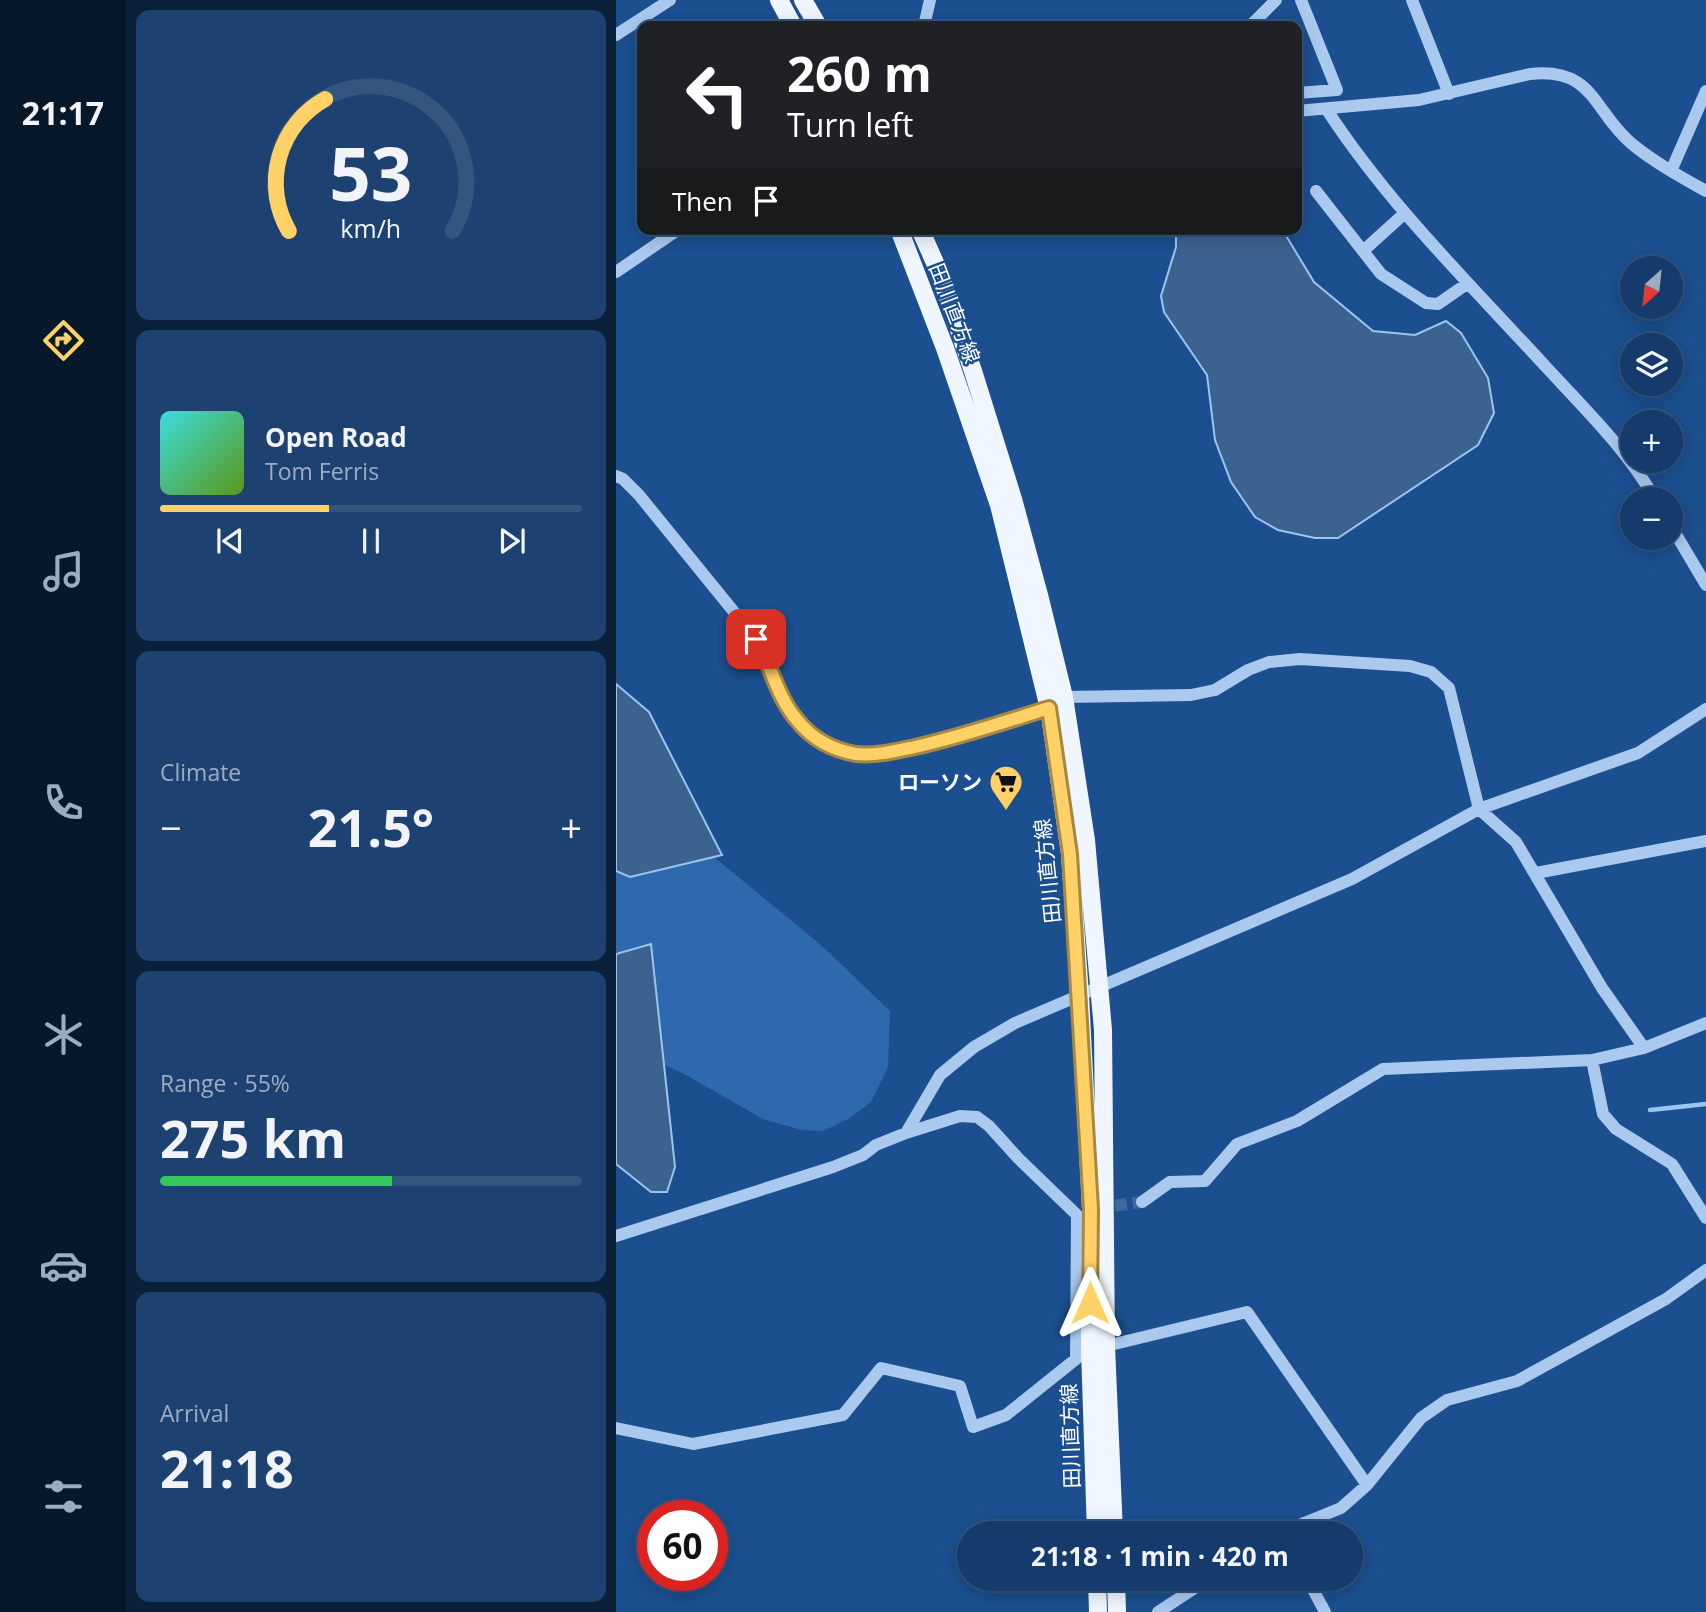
<!DOCTYPE html>
<html lang="en">
<head>
<meta charset="utf-8">
<style>
	:root { --surface:#143b6b; --page:#1d4271; --text:#f1f3f6; --muted:#9dadc1; --line:#33557e; --accent:#ffd166 }
	body { margin:0; font-family:"Open Sans","Noto Sans JP",sans-serif; background:var(--page); color:var(--text); height:100vh; display:flex; flex-direction:column; font-size:26px; white-space:nowrap }
	* { box-sizing:border-box; margin:0 }
	p { font-size:23px; color:var(--muted) }
	.icon { flex:none; width:38px; height:38px; fill:none; stroke:currentColor; stroke-width:2; stroke-linecap:round; stroke-linejoin:round }
	.map { position:relative; flex:1; overflow:hidden }
	.side { display:flex; flex-direction:column; gap:10px; padding:10px; background:#0b203b; width:490px }
	.side>* { flex:none }
	.top-card { position:absolute; left:21px; top:21px; width:665px; height:214px; border-radius:14px; box-shadow:0 4px 18px #0003,0 0 0 2px var(--line); background:#202124; color:#fff; overflow:hidden }
	.needle { width:46px; rotate:207deg }
	.tools { position:absolute; left:1004px; top:256px; display:grid; gap:14px }
	.tools a { display:grid; place-items:center; width:63px; height:63px; border-radius:50%; background:var(--surface); box-shadow:0 4px 18px #0003,0 0 0 2px var(--line); font-size:35px }
	.speed { position:absolute; left:21px; top:1500px; display:flex; gap:14px; font-size:35px; font-weight:700; text-align:center }
	.speed>* { display:grid; place-content:center; width:91px; height:91px; border-radius:50%; background:var(--surface); box-shadow:0 4px 18px #0003,0 0 0 2px var(--line); line-height:1 }
	.speed .limit { border:10px solid #d22; background:#fff; color:#111 }
	.pin { position:absolute; display:grid; place-items:center; width:60px; height:60px; color:#fff; margin:-30px; border-radius:14px; box-shadow:0 4px 10px #0006 }
	.me { position:absolute; width:77px; margin:-38px; rotate:0deg; stroke-linejoin:round; filter:drop-shadow(0 0 5px #0008) }
	.turn { display:flex; align-items:center; gap:24px; height:147px; padding:0 35px; font-size:32px }
	.turn .icon { width:91px; height:91px; stroke-width:2.5 }
	.turn b { display:block; font-size:49px; line-height:60px }
	.then { display:flex; align-items:center; height:66px; padding:0 35px; background:#0003; gap:14px; font-size:26px }
	.big { font-size:52px; font-weight:700; line-height:1.1 }
	.side .widget { flex:1; display:flex; flex-direction:column; justify-content:center; gap:10px; min-width:0; padding:0 24px; border-radius:14px; background:var(--page) }
	.side .dial { align-items:center; gap:0 }
	.dial svg { height:182px; overflow:visible; fill:none; stroke:var(--line); stroke-width:7; stroke-linecap:round; text-anchor:middle }
	.dial text { fill:var(--text); stroke:none }
	.song { display:flex; align-items:center; gap:21px }
	.cover { width:84px; height:84px; border-radius:10px; background:linear-gradient(135deg,hsl(180 70% 55%),hsl(90 70% 35%)) }
	.played { height:7px; border-radius:4px; background:linear-gradient(90deg,var(--accent) 40%,var(--line) 40%) }
	.keys { display:flex; justify-content:space-around; direction:ltr }
	.heat { display:flex; justify-content:space-between; align-items:center; font-size:38px; direction:ltr }
	.charge { height:10px; border-radius:5px; background:linear-gradient(90deg,#34c759 55%,var(--line) 0) }
	.trip { position:absolute; left:341px; top:1521px; width:406px; height:70px; border-radius:35px; background:var(--surface); box-shadow:0 4px 18px #0003,0 0 0 2px var(--line); font-weight:700; line-height:70px; text-align:center }
	main { display:flex; flex:1; min-height:0 }
	.tabs { display:flex; flex-direction:column; width:126px; justify-content:space-around; align-items:center; background:#08182b; color:var(--muted) }
	.tabs .icon { width:49px; height:49px }
	.tabs .current { color:var(--accent) }
	.tabs b { font-size:32px; color:var(--text) }
	.map>svg:first-child { display:block }
	.green { fill:#2e69ad }
	.water { fill:#3c6290; stroke:#9cc4f0; stroke-width:2 }
	.lines { fill:none; stroke-linecap:round; stroke-linejoin:round }
	.stream { stroke:#9cc4f0; stroke-width:4.5 }
	.minor-tunnel { stroke:#3d69a0; stroke-width:12; stroke-dasharray:12 6; stroke-linecap:butt }
	.minor { stroke:#a9c9ee; stroke-width:12 }
	.major { stroke:#f0f6ff; stroke-width:18 }
	.route-casing { stroke:#a68842; stroke-width:18 }
	.route { stroke:#ffd166; stroke-width:12 }
	.labels { text-anchor:middle; dominant-baseline:central; stroke-width:5; stroke-linejoin:round; paint-order:stroke }
	.street-label { font-size:21px; fill:#fff; stroke:#1b4f8f }
	.poi-label { font-size:21px; font-weight:bold; fill:#fff; stroke:#1b4f8f; text-anchor:end }
</style>
</head>
<body>
<main>
<nav class="tabs">
<b>21:17</b>
<svg class="icon current" aria-label="directions" viewBox="0 0 24 24"><path d="M12 3l9 9-9 9-9-9zM9 14v-3h6M13 9l2 2-2 2"/></svg>
<svg class="icon" aria-label="music" viewBox="0 0 24 24"><path d="M9 18V5l10-2v13"/><circle cx="6" cy="18" r="3"/><circle cx="16" cy="16" r="3"/></svg>
<svg class="icon" aria-label="phone" viewBox="0 0 24 24"><path d="M5 4h4l2 5-3 2q2 4 5 5l2-3 5 2v4C11 20 4 13 5 4z"/></svg>
<svg class="icon" aria-label="climate" viewBox="0 0 24 24"><path d="M12 3v18M4 7l16 10M4 17L20 7"/></svg>
<svg class="icon" aria-label="car" viewBox="0 0 24 24"><path d="M5 17H2v-5l4-1 3-4h7l3 4 3 1v5h-3M9 17h6M6 11h13"/><circle cx="7" cy="17" r="2"/><circle cx="17" cy="17" r="2"/></svg>
<svg class="icon" aria-label="filters" viewBox="0 0 24 24"><path d="M4 7h16M4 17h16"/><circle cx="9" cy="7" r="2"/><circle cx="15" cy="17" r="2"/></svg>
</nav>
<section class="side">
<div class="widget dial"><svg viewBox="0 0 100 80">
<path d="M14 69A42 42 0 1 1 86 69"/>
<path d="M14 69A42 42 0 0 1 30 11" stroke="#ffd166"/>
<text x="50" y="56" font-size="32" font-weight="700">53</text>
<text x="50" y="72" font-size="11">km/h</text>
</svg></div>
<div class="widget">
<div class="song"><i class="cover"></i><div><b>Open Road</b><p>Tom Ferris</p></div></div>
<div class="played"></div>
<div class="keys"><svg class="icon" aria-label="previous" viewBox="0 0 24 24"><path d="M18 5L8 12l10 7zM5 5v14"/></svg><svg class="icon" aria-label="pause" viewBox="0 0 24 24"><path d="M8 5v14M16 5v14"/></svg><svg class="icon" aria-label="next" viewBox="0 0 24 24"><path d="M6 5l10 7-10 7zM19 5v14"/></svg></div>
</div>
<div class="widget"><p>Climate</p>
<div class="heat"><a>−</a><b class="big">21.5°</b><a>+</a></div>
</div>
<div class="widget"><p>Range · 55%</p><b class="big">275 km</b><div class="charge"></div></div>
<div class="widget"><p>Arrival</p><b class="big">21:18</b></div>
</section>
<div class="map">
<svg width="1090" height="1612" viewBox="0 0 1090 1612">
	<rect width="100%" height="100%" fill="#1b4f8f"/>
	<!-- green -->
	<path class="green" d="M0,749L98,857L205,945L274,1011L272,1067L255,1102L234,1118L207,1131L185,1130L147,1119L70,1075L23,1053L0,1039Z"/>
	<!-- water -->
	<path class="water" d="M560,229H666L698,282L757,331L799,335L830,321L845,333L872,378L878,413L862,445L722,538H699L662,530L639,517L615,482L599,440L591,375L548,312L545,296L560,247Z
		M0,684L33,712L106,855L14,877L0,871Z
		M35,944L59,1167L51,1192H35L0,1164V954Z"/>
	<g class="lines">
		<!-- stream -->
		<path class="stream" d="M1034,1110L1090,1104"/>
		<!-- minor-tunnel -->
		<path class="minor-tunnel" d="M481,1208L526,1202"/>
		<!-- minor -->
		<path class="minor" d="M796,0L833,94
			M308,26L314,0
			M634,26L660,0
			M0,35L54,0
			M681,93L721,90L685,0
			M711,110C773,205 855,285 931,368C969,409 1011,450 1039,499
			M681,111L803,100L914,74C979,67 977,112 1016,144C1038,162 1065,177 1090,191
			M1055,171L1090,91
			M700,191L765,274L810,303L822,304L852,283
			M747,251L789,213
			M0,272L63,229
			M0,476L7,479L23,495L140,639C158,669 165,707 191,732C205,744 226,753 244,754C288,755 413,723 448,697L575,695L599,690L632,670L653,662L684,659L794,666L815,672L833,688L863,809L900,842L986,988L1028,1048
			M1055,526L1090,585
			M920,873L1090,841
			M976,1060L987,1114L1000,1129L1056,1164L1090,1218
			M290,1133L324,1075L358,1047L399,1023L736,879L863,809L1022,753L1090,709
			M526,1202L554,1182L589,1181L621,1144L681,1121L767,1069L976,1060L1028,1048L1090,1023
			M0,1236L217,1167L247,1155L260,1145L290,1133L344,1116L361,1117L373,1126L402,1158L461,1215L460,1358
			M490,1346L631,1312L751,1485
			M0,1428L77,1444L227,1415L265,1368L344,1386L357,1427L390,1415L465,1355
			M664,1533L725,1508L751,1485L805,1418L831,1400L901,1381L1050,1299L1090,1270
			M691,1578L709,1612
			M542,1612L594,1578"/>
		<!-- major -->
		<path class="major" d="M163,0L177,26
			M187,0L202,26
			M283,229L329,348L383,505L433,708L454,854L464,995L475,1209L474,1349L480,1533
			M304,229L324,274L357,371L397,499L423,595L448,697L470,840L487,1030L490,1346L498,1533
			M481,1578L482,1612
			M500,1578L501,1612"/>
	</g>
	<g class="lines">
		<defs>
			<path id="route" d="M140,639C155,665 161,697 181,720C196,739 217,750 240,754C259,756 280,751 299,747C344,737 388,722 433,708L454,854L475,1209L474,1303"/>
		</defs>
		<!-- route casing -->
		<use href="#route" class="route-casing"/>
		<!-- route -->
		<use href="#route" class="route"/>
	</g>
	<!-- icons -->
	<defs>
		<symbol id="supermarket-pin" viewBox="-11 -11 22 30"><path d="M0 17L-7.5 6A9.5 9.5 0 1 1 7.5 6Z" fill="#ffd166" stroke="#1b4f8f"/><path d="M-6-5.5h2.5l.6 2H6L4.5 2H-2.5L-4.4-4H-6ZM-1.5 3.2a1.3 1.3 0 1 0 .1 0ZM3 3.2a1.3 1.3 0 1 0 .1 0Z" fill="#111"/></symbol>
	</defs>
	<g fill-rule="evenodd">
		<use href="#supermarket-pin" x="371" y="763" width="38" height="52"/>
	</g>
	<g class="labels">
		<!-- street labels -->
		<g class="street-label">
			<text transform="translate(339 313) rotate(69)">田川直方線</text>
			<text transform="translate(431 871) rotate(-96)">田川直方線</text>
			<text transform="translate(454 1436) rotate(-92)">田川直方線</text>
		</g>
		<!-- poi labels -->
		<g class="poi-label">
			<text x="366" y="782">ローソン</text>
		</g>
	</g>
</svg>
<div class="tools">
<a><svg class="needle" viewBox="-14 -14 28 28"><path d="M0-13l5 13h-10z" fill="#e53935"/><path d="M0 13l5-13h-10z" fill="#9dadc1"/></svg></a>
<a><svg class="icon" aria-label="layers" viewBox="0 0 24 24"><path d="M12 4l9 5-9 5-9-5zM3 14l9 5 9-5"/></svg></a>
<a>+</a>
<a>−</a>
</div>
<div class="speed"><div class="limit">60</div></div>
<div class="pin" style="left:140px;top:639px;background:#d93025"><svg class="icon" aria-label="arrive" viewBox="0 0 24 24"><path d="M6 21V4h12l-3 4 3 4H6"/></svg></div>
<svg class="me" style="left:474px;top:1303px" viewBox="-20 -20 40 40"><path d="M0-17L14 15 0 8-14 15z" fill="#ffd166" stroke="#fff" stroke-width="4"/></svg>
<div class="trip">21:18 · 1 min · 420 m</div>
<div class="top-card">
<div class="turn"><svg class="icon" aria-label="left" viewBox="0 0 24 24"><path d="M17 20v-9H6M10 6l-5 5 5 5"/></svg><div><b>260 m</b>Turn left</div></div>
<div class="then">Then<svg class="icon" aria-label="arrive" viewBox="0 0 24 24"><path d="M6 21V4h12l-3 4 3 4H6"/></svg></div>
</div>
</div>
</main>
</body>
</html>
